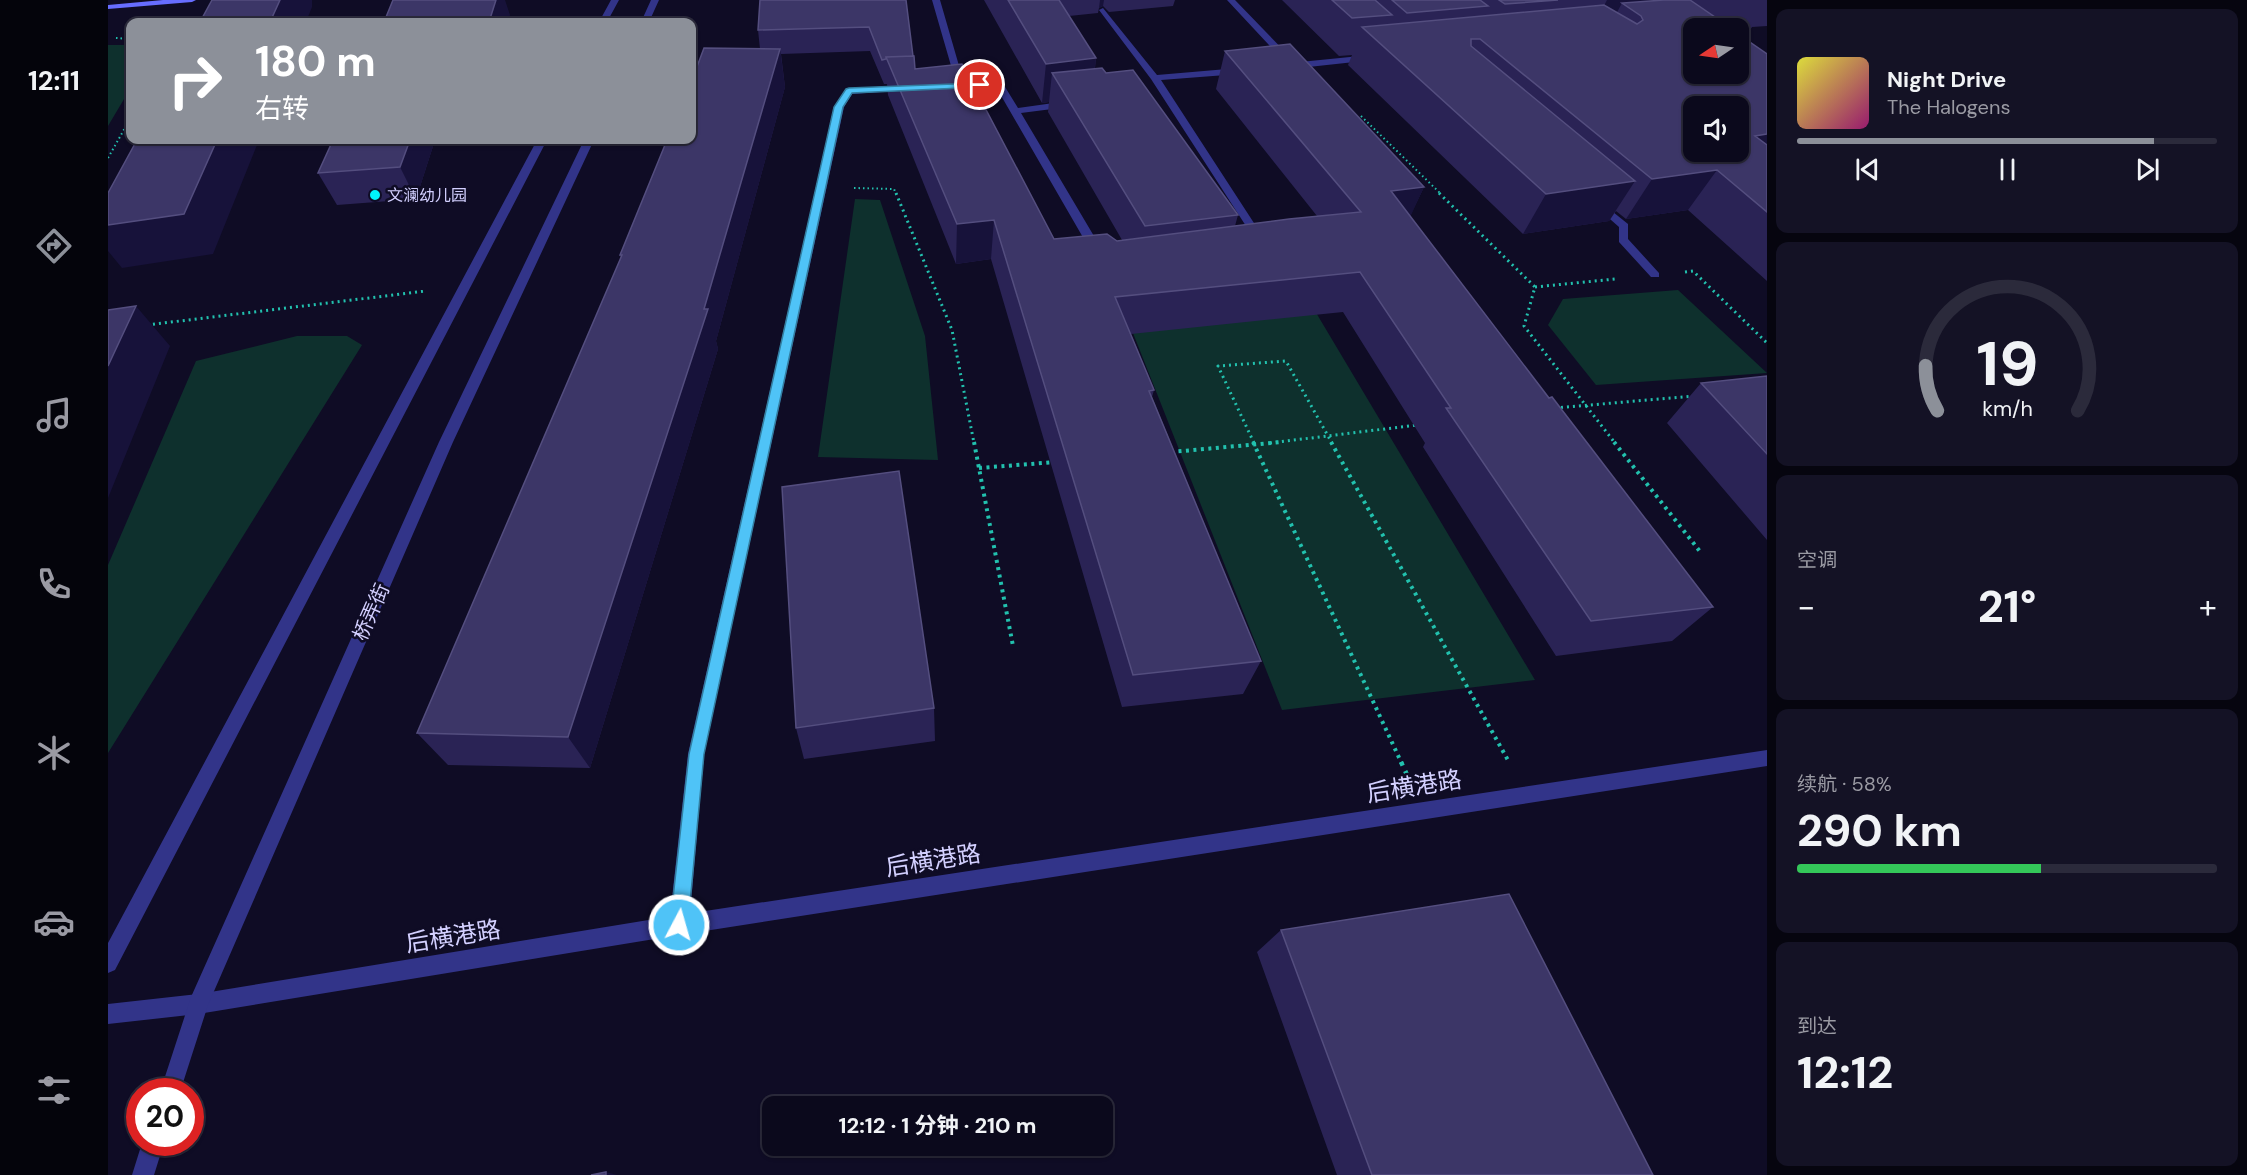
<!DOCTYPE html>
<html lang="zh">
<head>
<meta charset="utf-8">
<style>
	:root { --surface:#0b091c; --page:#141225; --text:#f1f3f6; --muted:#9a9aa3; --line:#2b2a3b; --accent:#8c9099 }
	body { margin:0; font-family:"DM Sans","Noto Sans SC",sans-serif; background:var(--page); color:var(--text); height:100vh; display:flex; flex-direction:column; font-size:22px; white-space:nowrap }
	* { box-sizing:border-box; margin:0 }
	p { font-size:20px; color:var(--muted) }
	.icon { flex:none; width:33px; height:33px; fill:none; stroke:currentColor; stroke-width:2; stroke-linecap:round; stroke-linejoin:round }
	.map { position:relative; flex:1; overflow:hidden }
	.drawer { display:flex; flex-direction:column; gap:9px; padding:9px; background:#06050f; width:480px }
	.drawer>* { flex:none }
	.banner { position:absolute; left:18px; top:18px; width:570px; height:126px; border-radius:12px; box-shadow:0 2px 4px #0004,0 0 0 2px var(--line); background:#8c9099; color:#fff; overflow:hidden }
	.needle { width:39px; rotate:257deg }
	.fabs { position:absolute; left:1575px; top:18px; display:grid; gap:12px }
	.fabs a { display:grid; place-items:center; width:66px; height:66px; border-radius:12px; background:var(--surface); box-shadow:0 2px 4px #0004,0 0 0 2px var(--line); font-size:30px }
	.speed { position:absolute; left:18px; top:1078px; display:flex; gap:12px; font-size:30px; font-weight:700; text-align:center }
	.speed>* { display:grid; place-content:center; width:78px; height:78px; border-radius:50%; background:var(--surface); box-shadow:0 2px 4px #0004,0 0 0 2px var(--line); line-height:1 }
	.speed .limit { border:9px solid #d22; background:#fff; color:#111 }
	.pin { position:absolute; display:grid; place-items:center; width:51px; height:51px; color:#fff; margin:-26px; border:3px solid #fff; border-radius:50%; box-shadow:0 2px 6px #0007 }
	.me { position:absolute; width:66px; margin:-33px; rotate:6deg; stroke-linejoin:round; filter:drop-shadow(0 0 4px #0008) }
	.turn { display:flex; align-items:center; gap:21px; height:126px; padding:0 30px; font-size:27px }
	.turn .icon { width:78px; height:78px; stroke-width:2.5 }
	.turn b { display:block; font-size:42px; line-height:51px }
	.big { font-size:45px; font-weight:700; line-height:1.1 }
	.drawer .tile { flex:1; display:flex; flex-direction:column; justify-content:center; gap:9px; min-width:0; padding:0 21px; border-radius:12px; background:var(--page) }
	.drawer .dial { align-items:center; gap:0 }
	.dial svg { height:156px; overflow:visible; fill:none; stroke:var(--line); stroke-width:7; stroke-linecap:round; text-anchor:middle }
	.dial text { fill:var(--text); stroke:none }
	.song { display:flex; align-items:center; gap:18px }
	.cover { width:72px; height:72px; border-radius:9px; background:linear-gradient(135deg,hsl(60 70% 55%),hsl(320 70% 35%)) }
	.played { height:6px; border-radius:3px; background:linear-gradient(90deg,var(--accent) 85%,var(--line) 85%) }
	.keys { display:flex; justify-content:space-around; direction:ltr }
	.heat { display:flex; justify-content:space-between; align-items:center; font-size:33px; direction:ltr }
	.charge { height:9px; border-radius:4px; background:linear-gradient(90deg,#34c759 58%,var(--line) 0) }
	.trip { position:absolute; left:654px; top:1096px; width:351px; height:60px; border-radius:12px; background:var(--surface); box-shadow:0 2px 4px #0004,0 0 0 2px var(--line); font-weight:700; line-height:60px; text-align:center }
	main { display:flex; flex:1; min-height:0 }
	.dock { display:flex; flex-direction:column; width:108px; justify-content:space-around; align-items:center; background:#04040b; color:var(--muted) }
	.dock .icon { width:42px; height:42px }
	.dock .on { color:var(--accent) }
	.dock b { font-size:27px; color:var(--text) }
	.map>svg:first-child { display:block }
	.green { fill:#0e302d }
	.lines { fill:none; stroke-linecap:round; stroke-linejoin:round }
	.path-far3 { stroke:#22c1ae; stroke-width:2; stroke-dasharray:1.5 3; stroke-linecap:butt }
	.path-far2 { stroke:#22c1ae; stroke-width:3; stroke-dasharray:2 4; stroke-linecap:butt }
	.path-far1 { stroke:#22c1ae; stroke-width:4; stroke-dasharray:3 4.5; stroke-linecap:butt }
	.path { stroke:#22c1ae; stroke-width:4.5; stroke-dasharray:4 6; stroke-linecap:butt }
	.service { fill:#323489; fill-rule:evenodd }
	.minor { fill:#323489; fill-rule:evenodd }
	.tertiary { fill:#323489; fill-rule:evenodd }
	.secondary { fill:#676dff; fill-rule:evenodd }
	.wall { fill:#2a2355 }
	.shaded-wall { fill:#17123a }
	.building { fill:#3c3667; stroke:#544e7f; stroke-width:1.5; fill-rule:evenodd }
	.route { fill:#4fc3f7; stroke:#337fa1; stroke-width:1.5 }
	.poi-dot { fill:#00f2fb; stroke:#0f0c25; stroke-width:2 }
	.labels { text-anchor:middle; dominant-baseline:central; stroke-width:5; stroke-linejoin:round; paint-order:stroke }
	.far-poi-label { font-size:16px; fill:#d3d0ff; stroke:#0f0c25; text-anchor:start }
	.street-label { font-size:20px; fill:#d3d0ff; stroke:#0f0c25 }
	.near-street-label { font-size:24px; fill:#d3d0ff; stroke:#0f0c25 }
</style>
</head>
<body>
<main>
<nav class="dock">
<b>12:11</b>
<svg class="icon on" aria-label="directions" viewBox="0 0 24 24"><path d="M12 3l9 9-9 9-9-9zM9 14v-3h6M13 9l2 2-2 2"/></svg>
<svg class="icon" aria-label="music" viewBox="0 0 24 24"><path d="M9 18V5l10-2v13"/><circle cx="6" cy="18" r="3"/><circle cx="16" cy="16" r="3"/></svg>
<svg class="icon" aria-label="phone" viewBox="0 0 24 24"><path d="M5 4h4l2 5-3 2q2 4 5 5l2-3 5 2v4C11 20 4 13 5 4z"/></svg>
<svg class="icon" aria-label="climate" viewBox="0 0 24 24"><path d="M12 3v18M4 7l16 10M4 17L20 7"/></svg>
<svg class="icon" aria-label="car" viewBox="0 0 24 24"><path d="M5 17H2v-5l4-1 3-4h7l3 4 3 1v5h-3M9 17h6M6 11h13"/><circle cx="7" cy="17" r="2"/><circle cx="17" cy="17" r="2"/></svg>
<svg class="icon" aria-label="filters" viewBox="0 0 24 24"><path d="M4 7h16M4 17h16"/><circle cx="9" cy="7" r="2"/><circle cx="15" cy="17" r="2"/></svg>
</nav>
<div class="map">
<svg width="1659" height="1175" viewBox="0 0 1659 1175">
	<rect width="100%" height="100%" fill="#0f0c25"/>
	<!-- green -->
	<path class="green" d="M0,45H22V89L0,126Z
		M747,199L772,200L817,336L830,460L710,457Z
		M1182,269L1427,680L1174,710L1008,290Z
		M1570,290L1659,373L1488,385L1440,325L1455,299Z
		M189,336H239L254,345L0,753V565L88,361Z"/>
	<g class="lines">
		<!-- path-far3 -->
		<path class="path-far3" d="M8,38L22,39
			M1253,116L1333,194
			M0,158L22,119
			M746,188L786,189L788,194"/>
		<!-- path-far2 -->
		<path class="path-far2" d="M788,193L844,330L866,443
			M1331,193L1427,287L1416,326L1507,443
			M1577,272L1585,271L1659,343
			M1427,287L1507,279
			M39,325L318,291
			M1447,408L1586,396
			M1146,443L1110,366L1178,361L1224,443
			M1162,443L1309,425"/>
		<!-- path-far1 -->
		<path class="path-far1" d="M866,442L905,646
			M1145,442L1294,764
			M1223,442L1401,762
			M1506,442L1594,554
			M1063,452L1174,442
			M871,468L948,462"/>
		<!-- path -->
		<path class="path" d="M1293,762L1300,777"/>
		<!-- service -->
		<path class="service" d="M824,0H832L856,83L894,82L910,108L960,101L965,104L960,107L913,113L996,253L994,255L990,256L984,253L888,87L847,89L842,86L848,83Z
			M1119,0H1127L1182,57V61H1176Z
			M995,8L1049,75L1131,68L1135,71L1131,74L1053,80L1157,240L1156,242H1148L1147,240L1043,79L991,10Z
			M1262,55L1266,58L1265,60L1182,69L1178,66L1182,63Z
			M799,85L804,88L802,90L744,94L736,107L596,754L581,925L578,932L571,935L564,932L561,925L580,754L726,107L738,89Z
			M1490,200L1520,224V239L1551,273V277H1543L1511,242V227L1486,205L1485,203Z"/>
		<!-- minor -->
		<path class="minor" d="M1659,750V766L571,935L90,1014L0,1024V1004L90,994L571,915Z"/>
		<!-- tertiary -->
		<path class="tertiary" d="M503,0H511L499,22H491Z
			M543,0H551L541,22H533Z
			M429,140H439L7,970L0,973V943Z
			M476,140H486L345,442L100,1005L72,1092H52L83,997L331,442Z
			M34,1143H56L46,1175H24Z"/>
		<!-- secondary -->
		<path class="secondary" d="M55,0H88L84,2L0,9V5Z"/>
	</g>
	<!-- wall -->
	<path class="wall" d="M798,0L805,56L807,69L946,239L1009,241L1014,240L940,112L941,102L934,103L876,0H1067L1065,6L1001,12L995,6L991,8L990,13L961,16L988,58L987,68L998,73L1130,215L1127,226L1209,216L1108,89L1117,51L1316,187L1302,216L1441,398L1605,607L1564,641L1448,656L1315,447L1317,443L1235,312L1023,334L1046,390L1044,397L1153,661L1135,694L1014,707L883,259L848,264L780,95L779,84H776L762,51L673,54L677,87L608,341L610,349L482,768L340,765L309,733L513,258L512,255L652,49L650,30Z
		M1174,0H1659V26L1644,27L1642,30L1630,31V28H1586L1659,54V281L1580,210L1518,219L1508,211L1501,221L1415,234L1240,65L1244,55L1231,56Z
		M225,140H327L308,199L229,205L210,173Z
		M1659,376V540L1559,423L1593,383Z
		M826,708L827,741L696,759L688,728Z
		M1173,930L1545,1175H1229L1149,952Z"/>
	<!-- shaded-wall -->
	<path class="shaded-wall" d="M172,0H204V7L198,22H162Z
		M388,0H397L402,15L400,22H381Z
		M992,0H996L995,6L991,8Z
		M1499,0H1558L1535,20L1533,16L1514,3L1499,31L1482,33Z
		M672,49L677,87L608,341L610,349L482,768L460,737L596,309Z
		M988,58L983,97L944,73L941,102L934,103L938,64Z
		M1659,134V169L1647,136Z
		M109,140H151L105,254L14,268L0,251V225Z
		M302,140H327L308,199L292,167Z
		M1609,170L1580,210L1518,219L1544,179Z
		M1527,181L1501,221L1415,234L1438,194Z
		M1316,187L1298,226L1283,191Z
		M886,220L883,259L848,264L849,224Z
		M28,306L62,346L0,498V366Z
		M498,1172L509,1175H498Z"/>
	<!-- building -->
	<path class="building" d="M104,0H172L162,22H92Z
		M285,0H388L381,22H276Z
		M652,0H798L805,56L778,57V59L774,60L761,27L650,30Z
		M900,0H951L988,58L938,64Z
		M1224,0H1267L1284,15L1244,18Z
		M1284,0H1372L1380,6L1299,13Z
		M1391,0H1450L1397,4Z
		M1556,0H1582L1623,28H1586V74H1630V34L1659,54V134L1647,136L1659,145V212L1609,170L1544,179L1372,39H1363V46L1527,181L1438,194L1254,27L1496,5L1529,24L1535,20L1533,16L1514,3ZM1586,106H1630V152H1586Z
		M1182,44L1316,187L1283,191L1441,398L1444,397L1605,607L1483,621L1338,408H1343L1252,272L1007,297L1046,390L1041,391L1153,661L1025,675L886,220L849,224L778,57L806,56L807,69L854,64L946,239L999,234L1009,241L1181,219L1253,212L1117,51Z
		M596,48L672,49L596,309H600L460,737L309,733L514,255H512L559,140H584V80Z
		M994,68L998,73L1025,70L1130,215L1037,226L944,73Z
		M29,140H109L76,214L0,225V193Z
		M225,140H302L292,167L210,173Z
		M28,306L0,366V310Z
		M1659,376V454L1593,383Z
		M791,471L826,708L688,728L674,487Z
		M1401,894L1545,1175H1264L1173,930Z
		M498,1172V1175H483Z"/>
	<!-- route -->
	<path class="route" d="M872,83H875V87L744,93L735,107L596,754L580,925L577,931L571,934L565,931L562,925L581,754L726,107L738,89L741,88Z"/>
	<!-- markers -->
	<circle class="poi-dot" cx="267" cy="195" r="6"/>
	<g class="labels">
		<!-- far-poi labels -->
		<g class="far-poi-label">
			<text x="279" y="195">文澜幼儿园</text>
		</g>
		<!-- street labels -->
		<g class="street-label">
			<text transform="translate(263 612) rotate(-66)">桥弄街</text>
		</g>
		<!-- near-street labels -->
		<g class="near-street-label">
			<text transform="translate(1306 786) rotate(-9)">后横港路</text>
			<text transform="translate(825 860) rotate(-9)">后横港路</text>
			<text transform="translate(345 936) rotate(-9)">后横港路</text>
		</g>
	</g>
</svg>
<div class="fabs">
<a><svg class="needle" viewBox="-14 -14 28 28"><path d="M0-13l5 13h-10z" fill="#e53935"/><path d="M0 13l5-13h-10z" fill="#9a9aa3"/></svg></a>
<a><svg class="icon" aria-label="sound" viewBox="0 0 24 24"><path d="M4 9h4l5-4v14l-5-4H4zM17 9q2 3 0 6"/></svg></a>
</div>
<div class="speed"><div class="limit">20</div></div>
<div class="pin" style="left:872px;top:85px;background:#d93025"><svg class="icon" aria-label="arrive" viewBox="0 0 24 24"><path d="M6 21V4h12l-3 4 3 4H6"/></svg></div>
<svg class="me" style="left:571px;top:925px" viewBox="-20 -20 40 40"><circle r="17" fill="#4fc3f7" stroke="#fff" stroke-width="3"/><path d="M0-11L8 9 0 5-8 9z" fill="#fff"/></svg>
<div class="trip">12:12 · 1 分钟 · 210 m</div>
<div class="banner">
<div class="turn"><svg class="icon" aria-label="right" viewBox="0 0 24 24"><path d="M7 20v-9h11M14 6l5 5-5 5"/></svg><div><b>180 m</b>右转</div></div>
</div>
</div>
<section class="drawer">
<div class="tile">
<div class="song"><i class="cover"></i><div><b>Night Drive</b><p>The Halogens</p></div></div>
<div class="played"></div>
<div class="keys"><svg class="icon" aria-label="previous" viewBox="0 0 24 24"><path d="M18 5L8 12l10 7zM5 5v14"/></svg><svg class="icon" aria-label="pause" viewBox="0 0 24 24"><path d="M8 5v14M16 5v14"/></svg><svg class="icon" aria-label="next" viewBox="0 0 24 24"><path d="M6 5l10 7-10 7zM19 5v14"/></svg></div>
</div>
<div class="tile dial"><svg viewBox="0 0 100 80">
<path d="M14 69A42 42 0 1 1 86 69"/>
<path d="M14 69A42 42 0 0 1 8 46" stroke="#8c9099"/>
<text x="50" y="56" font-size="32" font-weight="700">19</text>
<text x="50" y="72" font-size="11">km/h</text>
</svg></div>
<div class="tile"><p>空调</p>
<div class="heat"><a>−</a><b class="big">21°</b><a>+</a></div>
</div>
<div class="tile"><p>续航 · 58%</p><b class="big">290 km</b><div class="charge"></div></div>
<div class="tile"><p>到达</p><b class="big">12:12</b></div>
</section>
</main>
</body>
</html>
